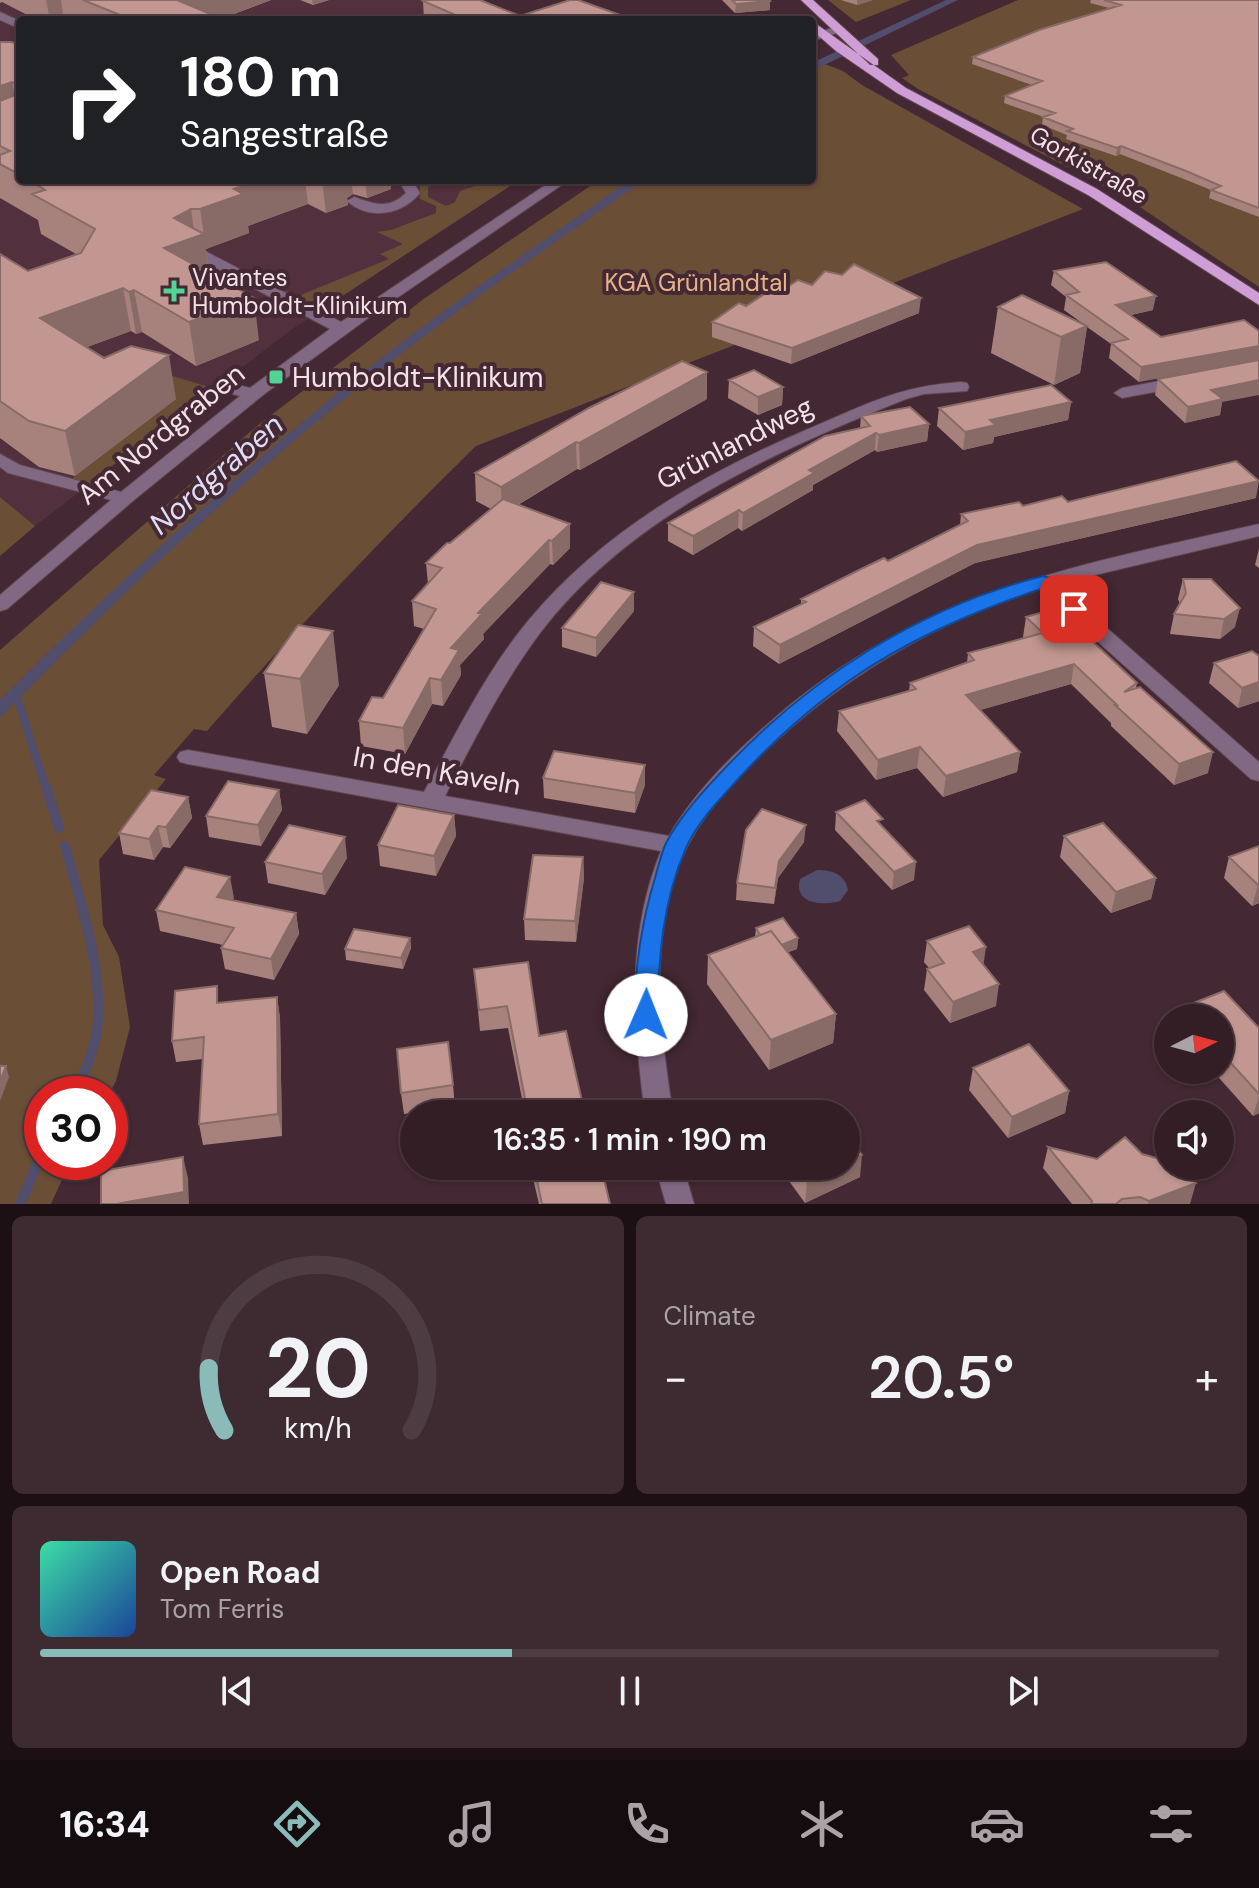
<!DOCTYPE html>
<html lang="en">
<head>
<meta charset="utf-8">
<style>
	:root { --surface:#331e26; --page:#3e2b32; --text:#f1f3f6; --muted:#a9a2a7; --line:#4e3c43; --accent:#8bbbb9 }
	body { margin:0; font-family:"DM Sans",sans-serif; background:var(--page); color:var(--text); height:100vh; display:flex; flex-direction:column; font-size:30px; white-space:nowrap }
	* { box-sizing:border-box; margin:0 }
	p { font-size:26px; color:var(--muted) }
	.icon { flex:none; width:44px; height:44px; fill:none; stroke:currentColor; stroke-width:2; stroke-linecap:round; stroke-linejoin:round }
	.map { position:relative; height:1204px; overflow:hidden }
	.panel { display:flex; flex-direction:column; gap:12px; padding:12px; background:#1c1015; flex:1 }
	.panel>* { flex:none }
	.hud { position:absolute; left:16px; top:16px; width:800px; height:168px; border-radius:8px; box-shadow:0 2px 6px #0004,0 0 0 2px var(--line); background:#202124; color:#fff; overflow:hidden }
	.needle { width:52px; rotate:84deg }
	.buttons { position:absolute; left:1154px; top:1004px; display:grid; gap:16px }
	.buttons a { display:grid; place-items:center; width:80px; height:80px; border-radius:50%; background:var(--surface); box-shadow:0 2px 6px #0004,0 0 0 2px var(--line); font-size:40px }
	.speed { position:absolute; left:24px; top:1076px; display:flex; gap:16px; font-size:40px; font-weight:700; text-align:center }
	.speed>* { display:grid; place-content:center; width:104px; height:104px; border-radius:50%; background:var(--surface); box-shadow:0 2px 6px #0004,0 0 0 2px var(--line); line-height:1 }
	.speed .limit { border:12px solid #d22; background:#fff; color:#111 }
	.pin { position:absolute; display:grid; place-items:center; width:68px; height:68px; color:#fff; margin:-34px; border-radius:16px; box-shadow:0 4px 12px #0006 }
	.me { position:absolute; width:88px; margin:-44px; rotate:1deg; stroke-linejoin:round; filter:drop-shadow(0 0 6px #0008) }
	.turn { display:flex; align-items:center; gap:28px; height:168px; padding:0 32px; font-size:36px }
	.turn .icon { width:104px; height:104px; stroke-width:2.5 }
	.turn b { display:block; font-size:56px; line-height:68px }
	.big { font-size:60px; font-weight:600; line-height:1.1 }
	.panel .widget { flex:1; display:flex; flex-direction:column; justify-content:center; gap:12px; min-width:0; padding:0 28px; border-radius:12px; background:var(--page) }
	.panel .dial { align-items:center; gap:0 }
	.dial svg { height:208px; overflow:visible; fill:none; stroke:var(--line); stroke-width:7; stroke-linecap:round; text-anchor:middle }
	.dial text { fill:var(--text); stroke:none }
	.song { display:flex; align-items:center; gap:24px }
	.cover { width:96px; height:96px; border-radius:12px; background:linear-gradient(135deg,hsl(160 70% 55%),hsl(220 70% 35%)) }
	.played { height:8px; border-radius:4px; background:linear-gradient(90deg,var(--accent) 40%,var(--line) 40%) }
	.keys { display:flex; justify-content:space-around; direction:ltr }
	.heat { display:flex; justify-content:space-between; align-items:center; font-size:44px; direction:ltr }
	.panel .tiles { flex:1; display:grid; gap:12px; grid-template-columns:1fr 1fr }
	.widget:last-child { grid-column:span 2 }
	.trip { position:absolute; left:400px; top:1100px; width:460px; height:80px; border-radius:40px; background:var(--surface); box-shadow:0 2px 6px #0004,0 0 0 2px var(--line); font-weight:600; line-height:80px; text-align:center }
	.tab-bar { display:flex; height:128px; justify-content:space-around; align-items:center; background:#140c0f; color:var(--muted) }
	.tab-bar .icon { width:56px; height:56px }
	.tab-bar .on { color:var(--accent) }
	.tab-bar b { font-size:36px; color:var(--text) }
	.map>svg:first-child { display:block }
	.built { fill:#52303d }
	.green { fill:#6a4e36 }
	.water { fill:#514d6d }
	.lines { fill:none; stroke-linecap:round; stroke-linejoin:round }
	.stream-far1 { stroke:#514d6d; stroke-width:8 }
	.stream { stroke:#514d6d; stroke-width:10 }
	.minor-casing { stroke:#604650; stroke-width:2 }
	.major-casing { stroke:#604650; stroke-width:2 }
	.minor { fill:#816984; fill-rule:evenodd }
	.major { fill:#d09ed6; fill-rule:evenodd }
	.wall { fill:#a7827d }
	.shaded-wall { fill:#886a66 }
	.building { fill:#c29791; stroke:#886a66; stroke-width:2 }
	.route { fill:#1a73e8; stroke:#114b97; stroke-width:2 }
	.poi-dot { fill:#53d396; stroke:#442833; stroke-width:3 }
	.labels { text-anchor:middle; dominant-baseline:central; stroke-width:8; stroke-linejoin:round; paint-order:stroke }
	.far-street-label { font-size:24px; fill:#f5e2e8; stroke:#442833 }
	.far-poi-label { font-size:24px; fill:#f5e2e8; stroke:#442833; text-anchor:start }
	.far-park-label { font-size:24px; fill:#e7b489; stroke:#442833 }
	.poi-label { font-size:28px; fill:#f5e2e8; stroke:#442833; text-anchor:start }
	.street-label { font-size:28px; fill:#f5e2e8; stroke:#442833 }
	.water-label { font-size:30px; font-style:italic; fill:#dfddf5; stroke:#442833 }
</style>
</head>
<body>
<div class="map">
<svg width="1259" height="1204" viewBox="0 0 1259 1204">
	<rect width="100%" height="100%" fill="#442833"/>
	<!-- built -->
	<path class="built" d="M0,0H454L553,20H20V180H519L291,330L35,526L0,497Z"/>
	<!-- green -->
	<path class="green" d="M828,0H911L856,22Z
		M1018,0H1259V287L1125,197L918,89L902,78L909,75L891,55Z
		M812,59L843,71L862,85L1083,209L476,446C383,537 293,632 207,731L194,729L154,775L166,779L99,860L103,925L119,957L130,1027L116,1081L109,1094H42V1162H70L51,1204H0V650L258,425L425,298L599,180H812Z
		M432,180H446L428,187V197L446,206L455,202L460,191L492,180H519L318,312L283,292L287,291L298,296L389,259L380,254L403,244L377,232L391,230L436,213V206L420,199V184Z
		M166,374L213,388L87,485L70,480L175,400Z
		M0,497L35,526L0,556Z"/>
	<!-- water -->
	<path class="water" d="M946,0H958L812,71V63L816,61Z
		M630,180H644C557,242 468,301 384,367C248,475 121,593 0,718V700C123,577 251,460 389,352C467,292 550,237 630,180Z
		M817,870C832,870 845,874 848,890L840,901C823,906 793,904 800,879Z"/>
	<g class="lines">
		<!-- stream-far1 -->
		<path class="stream-far1" d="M17,697L46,789"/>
		<!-- stream -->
		<path class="stream" d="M46,787L59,828
			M65,846C80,903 104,969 97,1029C94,1052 84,1074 75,1094
			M20,1204L42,1153"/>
		<defs>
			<path id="minor" d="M0,12L20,21V29L0,20Z
				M839,26L845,29L843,31L812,41V34Z
				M402,180H412L420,193C402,215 369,221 347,201L354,197C375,204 388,210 406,193L400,183Z
				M553,180H569L375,313L263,395L134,500L7,609L0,611V595L111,500L8,473L0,467V454L20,465L121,492L240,396L217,390L215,386L217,382L223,381L250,388L330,329L197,258V252H207L341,322Z
				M1181,377L1189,382L1187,386L1122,398L1114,393L1122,388Z
				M961,382L967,383L969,387L967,391L924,394L906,399C773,452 629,516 540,633C502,684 474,740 445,796L669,836C692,796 725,762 760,731C911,593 1067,568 1259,524V536L1057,584L1259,762V781L1251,779L1039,589C932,623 841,678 760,756C723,791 689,830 674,879C650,955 661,1037 673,1114H645C633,1024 626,937 661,851L188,764L180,762L177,757L180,752L188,750L424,792C456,734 485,673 528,621C602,532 701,475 806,430C863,406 898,386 961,382Z
				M655,1166H683L694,1204H666Z"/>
			<path id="major" d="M801,0H813L878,59V65H870Z
				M812,21L906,88L1097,189L1259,293V305L1088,195L897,93L836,51L812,30Z"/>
		</defs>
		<!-- minor casing -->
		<use href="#minor" class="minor-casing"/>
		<!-- major casing -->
		<use href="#major" class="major-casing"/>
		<!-- minor -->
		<use href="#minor" class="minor"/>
		<!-- major -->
		<use href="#major" class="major"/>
	</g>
	<!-- wall -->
	<path class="wall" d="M0,0H271L221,19L225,20H37L2,2L0,3Z
		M300,0H329L313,5Z
		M722,0H769L770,10L735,13Z
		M841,0H873L857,5Z
		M1091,0H1259V217L1209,198L1211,190L1184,179L1120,154L1116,156L1066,139L1067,135L1042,125L1043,117H1044L1004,103L1005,96L1032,85L972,64L973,57L1109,8L1090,3Z
		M423,1L520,16L623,20H424Z
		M0,42L20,44V180H390L391,189L367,198L353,194L347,198L348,205L326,213L308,204L248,226L249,233L206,249L209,273L259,340L196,366L142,332L136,334L131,331L87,347L176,399L75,476L39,467L0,438V254L28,271L76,254L41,234L38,220L0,198Z
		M1054,271L1153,310L1131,315L1161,337L1139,382L1109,358L1111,344L1087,327L1080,373L1054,385L991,353L998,307L1085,325L1064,310L1066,297L1051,285Z
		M777,294L919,313L791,364L712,337V322L746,306Z
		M1158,379L1222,402L1220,415L1185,423L1155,395Z
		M729,380L783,387L782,405L758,415L728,398Z
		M707,399L580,470L577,469L518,505L570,524V548L553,565L550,564L483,634L484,639L460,665L461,675L443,706L432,704L405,754L361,746L359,721L383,698L424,629L414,626L412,601L428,584L426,563L491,509L476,501L475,473Z
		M1071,402L1068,420L994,437L993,443L963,450L937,426L939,408Z
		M861,416L929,424L927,441L877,452L875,450L813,485V490L742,531L738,528L693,555L668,541V523L860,428Z
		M1256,498L975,563L779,664L753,646L754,627L801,604V599L888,561L960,525L961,514L1023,506L1068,502Z
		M1259,549V568L1255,565Z
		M1183,579L1235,627L1220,639L1170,634L1174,614L1180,604L1178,599Z
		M634,611L596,657L562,647V628Z
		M1026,617L1137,683L1136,688L1208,773L1174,785L1111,726V723L1071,684L980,710L1020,752L1017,772L943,797L917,768L876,780L837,731L839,711L909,691L910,683L967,663L968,653L1025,638L1023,637Z
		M1259,656V701L1238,708L1209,683L1214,663Z
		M264,673L339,685L307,734L272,727Z
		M543,778L645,785L635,813L544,798Z
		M279,790L282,810L261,846L209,837L206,816Z
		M188,797L192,818L170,848L163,847L154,860L123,854L119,833Z
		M836,812L882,827L914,880L892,890L835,830Z
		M454,815L456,836L436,876L380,866L378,845Z
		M1064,836L1156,878L1151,899L1111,913L1060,857Z
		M804,842L778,878L774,904L736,900L737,883Z
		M1259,846V903L1252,906L1224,878L1229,857Z
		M583,857L584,878L576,942L525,940L524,919Z
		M347,858L325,895L268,883L265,862Z
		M234,898L232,900L296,913L299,934L274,980L225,969L221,948L223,945L160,931L156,910Z
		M756,928L798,938L797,949L788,952L836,1014L833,1043L769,1070L707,984L708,955L755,937Z
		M410,938L411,948L403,969L346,960L345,949Z
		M927,941L983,964L996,1006L950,1023L924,990L927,969L929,968L924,962Z
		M474,969L539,1036L585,1114H525L508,1028L480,1031Z
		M277,997L280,1018L282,1136L203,1145L199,1124L203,1059L176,1062L172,1041L220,1003Z
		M1181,1008L1259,1028V1113L1253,1116L1212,1070H1220V1018H1178Z
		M973,1068L1069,1091L1065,1113L1008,1138L969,1090Z
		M453,1085L455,1107L404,1114L401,1093Z
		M1048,1147L1190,1204H1072L1043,1168Z
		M532,1166H534L610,1204H539L532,1174Z
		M778,1166H846L860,1177L805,1203Z"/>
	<!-- shaded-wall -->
	<path class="shaded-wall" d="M46,0H61L64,20H50Z
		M176,0H271L217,20Z
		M312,0H329L313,5Z
		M857,0H873L857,5Z
		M770,1V10L735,13L736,4Z
		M623,16V20H610Z
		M12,82L19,118L0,126V86Z
		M1121,146L1120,154L1116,156L1117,148Z
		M260,180H305L308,204L248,226L249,233L206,249L200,209L234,189Z
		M322,180H351L353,194L347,198L348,205L326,213Z
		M365,180H390L391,189L367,198Z
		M191,209L195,237L204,234L209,275L164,248L174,218Z
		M123,288L131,331L49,361L40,318Z
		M134,290L142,332L136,334L129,292Z
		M1156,296L1153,310L1114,319L1116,305Z
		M254,298L259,340L196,366L189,322Z
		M921,298L919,313L791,364L792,348Z
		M1087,326L1080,373L1054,385L1061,337Z
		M1259,346V360L1139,382L1141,367Z
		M169,355L176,399L75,476L65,431Z
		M707,372V399L580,470L579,443Z
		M1259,380V395L1222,402L1220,415L1185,423L1188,407L1211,390Z
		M783,387L782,405L758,415V397Z
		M1071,402L1068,420L994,437L993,443L963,450L965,432L990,420Z
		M929,424L927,441L877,452L879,435Z
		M876,433L875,450L813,485V490L742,531L743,513L809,470Z
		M576,442L577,469L502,514L501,487Z
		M1259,481L1256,498L975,563L779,664L780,645L977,545Z
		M739,510L738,528L693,555V536Z
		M570,524V548L553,565L552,541Z
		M549,540L550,564L483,634L484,639L460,665L461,675L443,706L441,680L451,648L478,613Z
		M634,592V611L596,657V638Z
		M1240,608L1235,627L1220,639L1224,619Z
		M333,631L339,685L307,734L300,679Z
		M1074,664L1071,684L963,715L966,695Z
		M430,678L432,704L405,754L403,728Z
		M1259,682V701L1238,708L1242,688Z
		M920,747L917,768L876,780L878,760Z
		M1020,752L1017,772L943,797L946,776Z
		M1213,752L1208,773L1174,785L1179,764Z
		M645,765V785L635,813V793Z
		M279,790L282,810L261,846L258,825Z
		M188,797L192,818L170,848L166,827Z
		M454,815L456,836L436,876L434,856Z
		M806,825L804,842L778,878L774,904L779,861Z
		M158,826L163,847L154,860L149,839Z
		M345,837L347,858L325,895L322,874Z
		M583,857L584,878L576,942L575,921Z
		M916,862L914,880L892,890L894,872Z
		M230,877L234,898L220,918L217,897Z
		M1156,878L1151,899L1111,913L1116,892Z
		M1259,884V903L1252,906L1258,885Z
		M296,913L299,934L274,980L271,959Z
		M410,938L411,948L403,969L401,958Z
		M798,938L797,949L769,960L770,949Z
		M986,947L983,968L973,952Z
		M999,984L996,1006L950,1023L953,1002Z
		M277,997L280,1018L282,1136L278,1114Z
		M836,1014L833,1043L769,1070L771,1040Z
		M6,1066L9,1077L0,1101V1081Z
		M1069,1091L1065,1113L1008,1138L1012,1117Z
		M1259,1096V1113L1253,1116Z
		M862,1155L860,1177L805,1203L807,1182L840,1166H846V1163Z
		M183,1157L188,1178L189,1204H116Z
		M1196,1183L1190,1204H1148L1149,1201Z"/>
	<!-- building -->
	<path class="building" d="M83,0H177L225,20H127L130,19Z
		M427,0H480L520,16L570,0H578L623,16L610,20H445L458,16L423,1Z
		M732,0H769L770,1L736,4Z
		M1104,0H1259V208L1211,190L1221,186L1186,171L1121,146L1117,148L1067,131L1073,129L1043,117L1055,113L1005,96L1042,81L973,57L1039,30L1121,5Z
		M0,42H11L20,44V175L0,164V155L10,151L0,146V101L15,95L16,84L12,82L0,86Z
		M29,180H260L234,189L243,194L200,209H191L174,218L204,234L164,248L254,298L189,322L134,290L129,292L123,288L40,318L104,358L131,346L169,355L65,431L29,421L0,401V254L28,271L81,253L95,229L32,194L45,190Z
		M1106,262L1156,296L1116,305L1161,337L1244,320L1259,331V346L1141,367L1111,343L1128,339L1066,295L1079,292L1054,271Z
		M854,264L921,298L792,348L712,322L739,303L746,306L769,291L777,294L798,280L812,285L825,271L842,275Z
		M1022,295L1087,326L1061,337L998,307Z
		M1259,360V380L1211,390L1223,399L1188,407L1158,379Z
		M682,361L707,372L579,443L576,442L501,487L475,473L589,408Z
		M754,370L783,387L758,397L729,380Z
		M1051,385L1071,402L990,420L996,425L965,432L939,408Z
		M910,407L929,424L879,435L876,433L809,470L814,473L743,513L739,510L693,536L668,523L825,436L870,426L861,416Z
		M1236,461L1259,481L977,545L780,645L754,627L806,602L801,599L861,569L884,558L888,561L968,521L961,514L1019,502L1023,506L1062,496L1068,502Z
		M503,499L570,524L552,541L549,540L478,613L482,614L451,648L459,650L441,680L430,678L403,728L359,721L372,697L383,698L436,609L412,601L442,568L426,563L447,543H450Z
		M1183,579H1211L1240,608L1224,619L1174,614L1186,593Z
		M601,582L634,592L596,638L562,628Z
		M1057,608L1137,683L1124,692L1140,687L1213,752L1179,764L1115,705H1117L1074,664L966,695L1020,752L946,776L920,747L878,760L839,711L916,689L910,683L974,660L968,653L1043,633L1026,617Z
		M298,625L333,631L300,679L264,673Z
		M1252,651L1259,656V682L1242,688L1214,663Z
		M554,751L645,765L635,793L543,778Z
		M228,781L279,790L258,825L206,816Z
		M151,790L188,797L166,827L158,826L149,839L119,833Z
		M865,800L883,819L877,821L916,862L894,872L836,812Z
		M398,805L454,815L434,856L378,845Z
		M762,809L806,825L779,861L775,888L737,883L746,830Z
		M1103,823L1156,878L1116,892L1064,836Z
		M289,825L345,837L322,874L265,862Z
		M1259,846V884L1258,885L1229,857Z
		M533,855L583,857L575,921L524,919Z
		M185,867L230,877L217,897L296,913L271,959L221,948L234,928L156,910Z
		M783,918L798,938L782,945L771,931L760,935L756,928Z
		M969,926L986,947L973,952L999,984L953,1002L927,969L944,963L927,941Z
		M354,929L410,938L401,958L345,949Z
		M771,931L836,1014L771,1040L708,955Z
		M528,962L539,1036L566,1031L585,1114H528L507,1006L479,1010L474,969Z
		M217,986V1003L277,997L278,1114L199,1124L204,1037L172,1041L175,991Z
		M1224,991L1259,1028V1094L1220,1051V1018H1190L1181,1008Z
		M448,1042L453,1085L401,1093L397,1049Z
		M1029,1044L1069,1091L1012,1117L973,1068Z
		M0,1066H6L0,1081Z
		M823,1106L829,1114H806Z
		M846,1135L862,1155L846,1163Z
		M1125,1137L1142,1154L1160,1159H1168V1166H1182L1196,1183L1149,1201L1140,1197L1122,1199L1116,1204H1091L1092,1201L1048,1147L1097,1159Z
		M183,1157L184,1192L116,1204H101V1171Z
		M534,1166H601L610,1204H542Z
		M795,1166H840L807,1182Z"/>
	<!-- route -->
	<path class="route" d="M1043,576L1050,578L1081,605L1083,609L1081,613H1068L1041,589C917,630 830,680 741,776C722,797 697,822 686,848C663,900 658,959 658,1015L654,1021L646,1024L637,1021L634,1015C635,966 641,924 655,878C658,867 661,854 666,843C681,815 704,790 726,767C812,676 921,607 1043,576Z"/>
	<!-- markers -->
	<g class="poi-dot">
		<path d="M170 279h8v8h8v8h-8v8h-8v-8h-8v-8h8z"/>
		<rect x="268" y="369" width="16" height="16" rx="4"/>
	</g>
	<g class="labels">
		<!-- far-street labels -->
		<g class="far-street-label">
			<text transform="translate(1089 165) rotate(30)">Gorkistraße</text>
		</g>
		<!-- far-poi labels -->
		<g class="far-poi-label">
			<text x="192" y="277">Vivantes<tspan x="192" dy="28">Humboldt-Klinikum</tspan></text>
		</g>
		<!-- far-park labels -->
		<g class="far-park-label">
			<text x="696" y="282">KGA Grünlandtal</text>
		</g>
		<!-- poi labels -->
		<g class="poi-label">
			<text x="292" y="377">Humboldt-Klinikum</text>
		</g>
		<!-- street labels -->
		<g class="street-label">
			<text transform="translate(161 434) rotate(-39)">Am Nordgraben</text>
			<text transform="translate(735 443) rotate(-27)">Grünlandweg</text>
			<text transform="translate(437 771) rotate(10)">In den Kaveln</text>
		</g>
		<!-- water labels -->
		<g class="water-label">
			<text transform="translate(216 474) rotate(-41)">Nordgraben</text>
		</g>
	</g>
</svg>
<div class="buttons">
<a><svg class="needle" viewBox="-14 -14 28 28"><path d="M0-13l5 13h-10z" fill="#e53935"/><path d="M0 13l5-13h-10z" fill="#a9a2a7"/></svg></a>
<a><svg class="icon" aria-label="sound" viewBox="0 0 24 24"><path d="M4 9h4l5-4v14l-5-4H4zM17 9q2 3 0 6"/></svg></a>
</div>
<div class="speed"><div class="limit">30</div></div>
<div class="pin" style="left:1074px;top:609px;background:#d93025"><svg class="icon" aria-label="arrive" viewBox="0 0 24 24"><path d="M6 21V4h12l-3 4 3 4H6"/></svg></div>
<svg class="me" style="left:646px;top:1015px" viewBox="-20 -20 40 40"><circle r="19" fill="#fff"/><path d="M0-13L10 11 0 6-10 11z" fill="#1a73e8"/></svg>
<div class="trip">16:35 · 1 min · 190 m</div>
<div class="hud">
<div class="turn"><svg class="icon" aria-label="right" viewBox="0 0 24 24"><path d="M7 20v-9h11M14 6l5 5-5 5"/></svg><div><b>180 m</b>Sangestraße</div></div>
</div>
</div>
<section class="panel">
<div class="tiles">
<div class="widget dial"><svg viewBox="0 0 100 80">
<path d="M14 69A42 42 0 1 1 86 69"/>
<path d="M14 69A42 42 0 0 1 8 45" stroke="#8bbbb9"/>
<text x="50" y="56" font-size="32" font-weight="700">20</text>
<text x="50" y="72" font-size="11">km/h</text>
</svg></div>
<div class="widget"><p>Climate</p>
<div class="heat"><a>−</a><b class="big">20.5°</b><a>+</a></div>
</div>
<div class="widget">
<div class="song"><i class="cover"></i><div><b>Open Road</b><p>Tom Ferris</p></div></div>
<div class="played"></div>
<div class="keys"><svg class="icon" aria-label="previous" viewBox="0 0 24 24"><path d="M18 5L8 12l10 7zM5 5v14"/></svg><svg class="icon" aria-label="pause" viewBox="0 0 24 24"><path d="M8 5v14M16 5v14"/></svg><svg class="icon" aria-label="next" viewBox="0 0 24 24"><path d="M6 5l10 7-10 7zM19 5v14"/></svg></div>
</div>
</div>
</section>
<nav class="tab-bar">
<b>16:34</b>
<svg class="icon on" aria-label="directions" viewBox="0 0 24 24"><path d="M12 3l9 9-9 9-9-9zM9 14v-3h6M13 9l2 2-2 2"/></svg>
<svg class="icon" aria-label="music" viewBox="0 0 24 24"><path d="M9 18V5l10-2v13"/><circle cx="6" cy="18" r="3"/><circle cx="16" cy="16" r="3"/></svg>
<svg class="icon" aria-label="phone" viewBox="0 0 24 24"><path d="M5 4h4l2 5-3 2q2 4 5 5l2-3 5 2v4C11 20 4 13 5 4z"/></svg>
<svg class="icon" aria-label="climate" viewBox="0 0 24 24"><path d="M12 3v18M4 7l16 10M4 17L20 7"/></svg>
<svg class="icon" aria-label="car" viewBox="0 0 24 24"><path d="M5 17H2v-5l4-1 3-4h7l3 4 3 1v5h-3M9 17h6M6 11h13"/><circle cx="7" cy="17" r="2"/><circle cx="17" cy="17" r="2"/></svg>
<svg class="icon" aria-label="filters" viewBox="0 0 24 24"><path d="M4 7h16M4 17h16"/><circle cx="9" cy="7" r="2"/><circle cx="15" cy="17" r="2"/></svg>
</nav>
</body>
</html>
